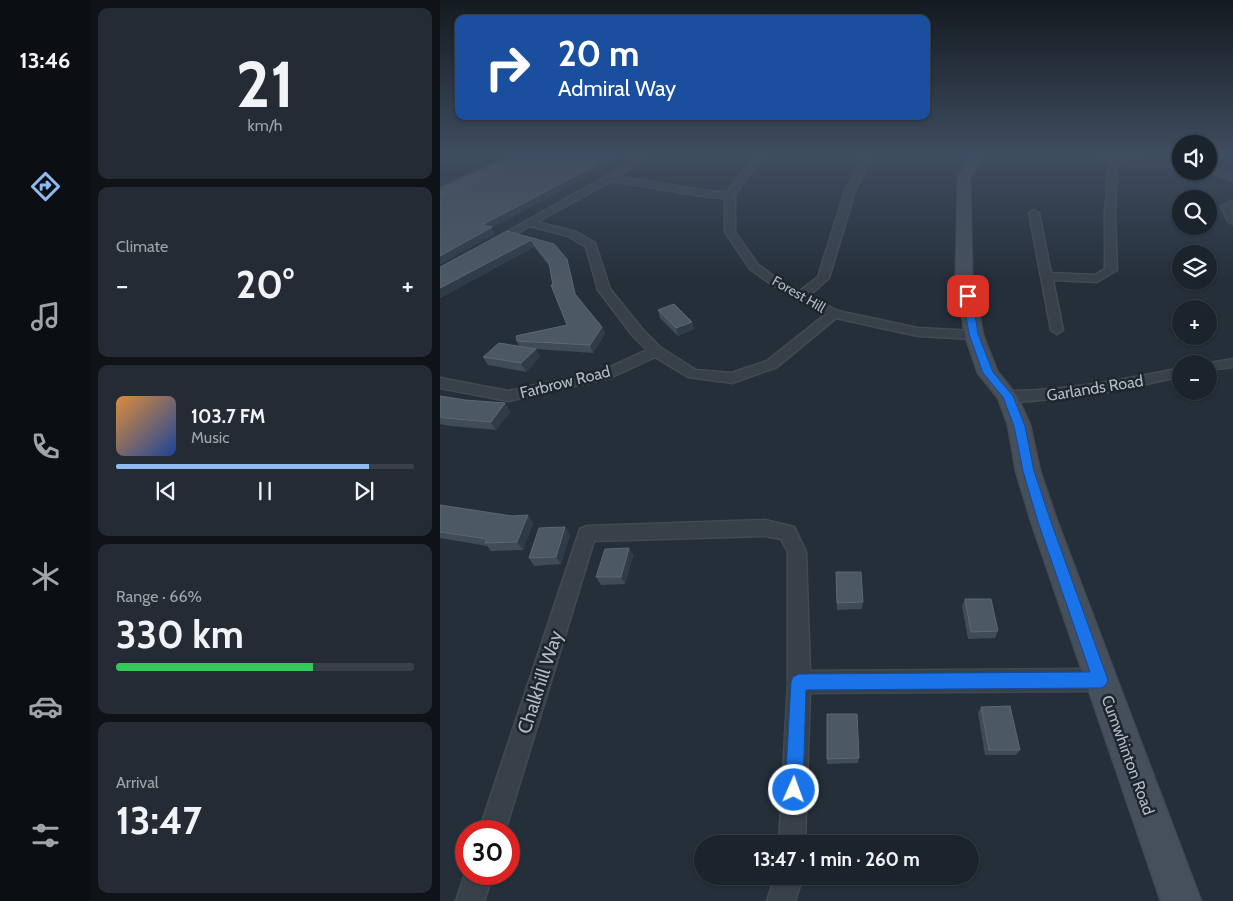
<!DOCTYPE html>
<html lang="en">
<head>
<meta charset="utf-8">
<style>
	:root { --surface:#1b232c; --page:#242b34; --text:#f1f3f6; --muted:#a0a4a9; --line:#394048; --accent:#8eb9f1 }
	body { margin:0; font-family:Cabin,sans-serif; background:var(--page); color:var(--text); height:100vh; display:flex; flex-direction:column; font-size:19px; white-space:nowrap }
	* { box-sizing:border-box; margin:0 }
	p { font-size:16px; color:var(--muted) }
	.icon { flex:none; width:28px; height:28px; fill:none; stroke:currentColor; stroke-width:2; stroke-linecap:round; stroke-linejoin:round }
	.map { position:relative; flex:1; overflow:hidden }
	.drawer { display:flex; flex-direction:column; gap:8px; padding:8px; background:#0f1318; width:350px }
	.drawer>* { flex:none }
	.hud { position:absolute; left:15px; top:15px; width:475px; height:105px; border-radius:10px; box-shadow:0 1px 4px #0004,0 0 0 1px var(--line); background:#1a4fa0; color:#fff; overflow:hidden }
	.controls { position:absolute; left:732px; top:135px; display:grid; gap:10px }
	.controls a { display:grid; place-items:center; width:45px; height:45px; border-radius:50%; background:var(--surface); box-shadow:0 1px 4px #0004,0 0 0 1px var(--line); font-size:25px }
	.speed { position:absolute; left:15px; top:820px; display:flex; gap:10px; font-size:25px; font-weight:700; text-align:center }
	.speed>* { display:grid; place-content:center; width:65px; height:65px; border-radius:50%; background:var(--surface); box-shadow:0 1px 4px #0004,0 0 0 1px var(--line); line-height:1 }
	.speed .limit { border:8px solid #d22; background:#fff; color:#111 }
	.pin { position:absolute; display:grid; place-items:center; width:42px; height:42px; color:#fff; margin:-21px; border-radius:10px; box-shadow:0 2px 8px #0006 }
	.me { position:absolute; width:55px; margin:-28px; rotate:2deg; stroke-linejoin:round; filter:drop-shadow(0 0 4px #0008) }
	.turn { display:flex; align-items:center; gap:18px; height:105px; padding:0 20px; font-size:22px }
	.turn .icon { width:65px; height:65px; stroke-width:2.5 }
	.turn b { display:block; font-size:35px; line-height:42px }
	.big { font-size:38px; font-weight:800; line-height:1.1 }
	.drawer .widget { flex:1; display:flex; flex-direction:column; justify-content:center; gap:8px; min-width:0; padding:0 18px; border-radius:10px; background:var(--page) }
	.drawer .dial { align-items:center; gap:0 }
	.dial b { font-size:65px; line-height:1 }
	.song { display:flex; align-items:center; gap:15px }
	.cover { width:60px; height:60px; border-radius:8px; background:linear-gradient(135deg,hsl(30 70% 55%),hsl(220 70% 35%)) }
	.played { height:5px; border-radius:2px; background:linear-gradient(90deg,var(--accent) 85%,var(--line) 85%) }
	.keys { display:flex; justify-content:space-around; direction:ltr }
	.heat { display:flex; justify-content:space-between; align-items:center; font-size:28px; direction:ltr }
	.charge { height:8px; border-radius:4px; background:linear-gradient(90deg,#34c759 66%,var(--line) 0) }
	.trip { position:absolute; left:254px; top:835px; width:285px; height:50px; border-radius:25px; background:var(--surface); box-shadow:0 1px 4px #0004,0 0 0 1px var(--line); font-weight:800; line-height:50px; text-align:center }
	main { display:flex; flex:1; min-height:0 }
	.dock { display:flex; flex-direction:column; width:90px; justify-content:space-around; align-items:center; background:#0b0e12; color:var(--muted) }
	.dock .icon { width:35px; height:35px }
	.dock .on { color:var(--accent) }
	.dock b { font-size:22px; color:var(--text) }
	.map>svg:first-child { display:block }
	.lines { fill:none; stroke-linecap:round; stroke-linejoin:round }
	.street-casing { stroke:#414a53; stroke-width:3 }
	.secondary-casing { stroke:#414a53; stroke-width:3 }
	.primary-casing { stroke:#414a53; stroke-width:3 }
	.street { fill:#38414a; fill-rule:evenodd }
	.secondary { fill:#46505d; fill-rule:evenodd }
	.primary { fill:#56606a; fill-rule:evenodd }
	.wall { fill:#404b58 }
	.shaded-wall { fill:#2f3b47 }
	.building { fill:#4c5864; stroke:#5c6773 }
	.route { fill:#1a73e8; stroke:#114b97 }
	.labels { text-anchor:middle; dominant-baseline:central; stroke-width:5; stroke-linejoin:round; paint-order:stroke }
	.far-street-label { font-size:14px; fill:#b3bcc6; stroke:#1d262f }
	.street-label { font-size:16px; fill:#b3bcc6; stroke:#1d262f }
	.near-street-label { font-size:19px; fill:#b3bcc6; stroke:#1d262f }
</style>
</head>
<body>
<main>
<nav class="dock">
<b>13:46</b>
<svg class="icon on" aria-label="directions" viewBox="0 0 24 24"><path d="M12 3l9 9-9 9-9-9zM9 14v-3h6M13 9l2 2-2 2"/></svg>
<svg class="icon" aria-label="music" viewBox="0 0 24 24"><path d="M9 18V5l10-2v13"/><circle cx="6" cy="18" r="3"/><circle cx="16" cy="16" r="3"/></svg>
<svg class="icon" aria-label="phone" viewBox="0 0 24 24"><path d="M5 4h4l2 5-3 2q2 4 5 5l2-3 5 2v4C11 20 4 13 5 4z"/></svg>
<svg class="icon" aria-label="climate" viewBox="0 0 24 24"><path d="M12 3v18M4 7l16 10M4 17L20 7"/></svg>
<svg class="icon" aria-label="car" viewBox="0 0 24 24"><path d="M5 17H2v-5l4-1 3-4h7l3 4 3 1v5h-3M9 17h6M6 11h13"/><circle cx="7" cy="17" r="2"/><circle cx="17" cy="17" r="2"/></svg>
<svg class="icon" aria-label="filters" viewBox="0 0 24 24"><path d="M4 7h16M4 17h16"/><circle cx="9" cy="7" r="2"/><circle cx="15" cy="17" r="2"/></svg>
</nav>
<section class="drawer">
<div class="widget dial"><b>21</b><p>km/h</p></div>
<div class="widget"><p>Climate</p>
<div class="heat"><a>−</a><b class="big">20°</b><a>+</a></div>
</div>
<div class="widget">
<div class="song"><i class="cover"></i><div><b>103.7 FM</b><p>Music</p></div></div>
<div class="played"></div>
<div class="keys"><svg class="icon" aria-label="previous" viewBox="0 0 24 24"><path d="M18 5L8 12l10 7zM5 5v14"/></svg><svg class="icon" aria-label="pause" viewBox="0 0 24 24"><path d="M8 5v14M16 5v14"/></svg><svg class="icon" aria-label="next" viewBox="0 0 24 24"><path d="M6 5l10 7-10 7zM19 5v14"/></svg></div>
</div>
<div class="widget"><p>Range · 66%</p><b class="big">330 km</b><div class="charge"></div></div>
<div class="widget"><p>Arrival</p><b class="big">13:47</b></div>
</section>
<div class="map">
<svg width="793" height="901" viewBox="0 0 793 901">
	<rect width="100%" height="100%" fill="#242f3a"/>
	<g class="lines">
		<defs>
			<path id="street" d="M198,155H208L178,177L269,191L287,192L316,155H324L295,195V232L318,265L339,280L360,291L378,277L405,191L425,155H433L415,191L389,278L369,296L398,311L478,328L534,331L541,335L534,339L478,336L396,318L337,367L292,383L248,377L215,357L170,378L68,401L0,388V378L68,391L161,371L207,350L193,336L158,290L146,247L128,236L90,226L56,245L52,246L47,243L167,176ZM171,181L269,197L285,198V232L310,269L331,284L386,314L327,361L291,373L256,370L221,348L203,330L170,289L155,243L136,232L97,222Z
				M656,155H666L675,160L741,162V167L677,165L675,213L677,270L657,282L613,280L623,330L617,334L611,330L589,213L594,210L599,213L611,273L655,275L665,269V213L669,163Z
				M769,166L793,175V181L767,171H769Z
				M793,200L791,207L793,224L788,221L781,206Z
				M793,359V367L769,370V364H764Z
				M741,368V376C695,387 648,398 600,400C588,401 574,403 562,399L560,396L562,393L567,391C626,391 683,380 741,368Z
				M325,520L354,527L366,552L370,671L661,669L669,672L672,680L669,688L661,691L370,693L365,844H339L348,682V552L341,539L325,536L154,541L65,831H39L140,529L147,526Z
				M26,871V874H53L44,901H16Z
				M335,876H363L355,901H327Z"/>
			<path id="secondary" d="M532,155H544L530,178L532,277L543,335L557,371L577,396L590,425L600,471L617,521L761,901H721L591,521L576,471L568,425L558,398L538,373L525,335L516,277L518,178Z"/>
			<path id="primary" d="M74,155H91L89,158L0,197V188Z"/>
		</defs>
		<!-- street casing -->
		<use href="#street" class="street-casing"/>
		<!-- secondary casing -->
		<use href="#secondary" class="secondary-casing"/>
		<!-- primary casing -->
		<use href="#primary" class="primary-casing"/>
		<!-- street -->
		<use href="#street" class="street"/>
		<!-- secondary -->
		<use href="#secondary" class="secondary"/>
		<!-- primary -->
		<use href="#primary" class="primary"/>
	</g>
	<!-- wall -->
	<path class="wall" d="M67,231L114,244L127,259L129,266L136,295L162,327L165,334L153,353L96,349L100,357L86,372L48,365L43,357L79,346L77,341L127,325L113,285L110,267L94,247L0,298V267Z
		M218,310L252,322L254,329L238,336L220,318Z
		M0,396L25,400L65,403L70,412L56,430L10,426L0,424Z
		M0,505L93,523L83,550L51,551L47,546L0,538Z
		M125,527L130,535L121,564L94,566L89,558Z
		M189,548L193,556L185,584L161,585L156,577Z
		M396,572L423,602L422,609L397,610Z
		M525,599L558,631L555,638L528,639L522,606Z
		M541,707L580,750L576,755H545L538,713Z
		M387,714L419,758L418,763L387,764Z"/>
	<!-- shaded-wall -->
	<path class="shaded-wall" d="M172,155H182L164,168L52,228L55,234L0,265V256L42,225Z
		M91,240L94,247L0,298V288Z
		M127,259L129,266L138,301L135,294Z
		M252,322L254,329L238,336L236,328Z
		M162,327L165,334L153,353L150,345Z
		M96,349L100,357L86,372L81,363Z
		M65,403L70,412L56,430L51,422Z
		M88,515L93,523L83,550L77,542Z
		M125,527L130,535L121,564L116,557Z
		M189,548L193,556L185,584L181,577Z"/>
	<!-- building -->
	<path class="building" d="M84,155H172L162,162L42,225L52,227L0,256V198L83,161L81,156Z
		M67,231L114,244L127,259L135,294L162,327L150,345L77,341L76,336L127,325L111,285H113L109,263L91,240L0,288V267Z
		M234,304L252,322L236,328L218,310Z
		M59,343L96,349L81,363L43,357Z
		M0,396L25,400L65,403L51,422L5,418L0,417Z
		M0,505L72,516L88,515L77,542L45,543L47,539L0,532Z
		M125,527L116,557L89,558L99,528Z
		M189,548L181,577H156L165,549Z
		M396,572H421L423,602L397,603Z
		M525,599H551L558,631L531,632Z
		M570,706L580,750H549L541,707Z
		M387,714H417L419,758L387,759Z"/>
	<!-- sky -->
	<linearGradient id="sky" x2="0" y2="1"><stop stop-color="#141a20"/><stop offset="0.55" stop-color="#3f4d60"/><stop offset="1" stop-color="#3f4d60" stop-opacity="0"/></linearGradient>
	<rect width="793" height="281" fill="url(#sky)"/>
	<!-- route -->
	<path class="route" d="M528,294L532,296L538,334L553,372L573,396L585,426L594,471L611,522L668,680L666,685L661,688L366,690L363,790L360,796L354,799L348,796L345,790L351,682L353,677L359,674L650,672L598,522L583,471L574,426L563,397L543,373L529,334L523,296Z"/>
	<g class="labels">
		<!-- far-street labels -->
		<g class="far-street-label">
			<text transform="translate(359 294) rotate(30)">Forest Hill</text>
		</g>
		<!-- street labels -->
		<g class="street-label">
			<text transform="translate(125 382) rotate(-14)">Farbrow Road</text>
			<text transform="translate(655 388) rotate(-9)">Garlands Road</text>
			<text transform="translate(688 755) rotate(70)">Cumwhinton Road</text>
		</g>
		<!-- near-street labels -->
		<g class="near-street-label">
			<text transform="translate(100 682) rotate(-72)">Chalkhill Way</text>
		</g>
	</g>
</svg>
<div class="controls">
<a><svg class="icon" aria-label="sound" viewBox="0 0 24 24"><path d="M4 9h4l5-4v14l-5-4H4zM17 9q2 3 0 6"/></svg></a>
<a><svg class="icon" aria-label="search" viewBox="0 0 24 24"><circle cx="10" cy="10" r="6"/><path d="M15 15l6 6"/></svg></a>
<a><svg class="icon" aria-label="layers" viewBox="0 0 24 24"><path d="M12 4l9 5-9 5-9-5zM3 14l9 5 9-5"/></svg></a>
<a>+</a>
<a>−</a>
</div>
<div class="speed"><div class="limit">30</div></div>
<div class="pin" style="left:528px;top:296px;background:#d93025"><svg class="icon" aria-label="arrive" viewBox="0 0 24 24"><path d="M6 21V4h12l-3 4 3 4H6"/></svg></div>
<svg class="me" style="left:354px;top:790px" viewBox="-20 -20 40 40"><circle r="17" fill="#1a73e8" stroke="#fff" stroke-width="3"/><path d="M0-11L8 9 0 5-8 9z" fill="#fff"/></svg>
<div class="trip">13:47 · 1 min · 260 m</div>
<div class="hud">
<div class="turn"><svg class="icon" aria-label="right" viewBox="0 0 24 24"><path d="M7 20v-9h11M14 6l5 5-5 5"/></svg><div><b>20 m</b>Admiral Way</div></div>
</div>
</div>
</main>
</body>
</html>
